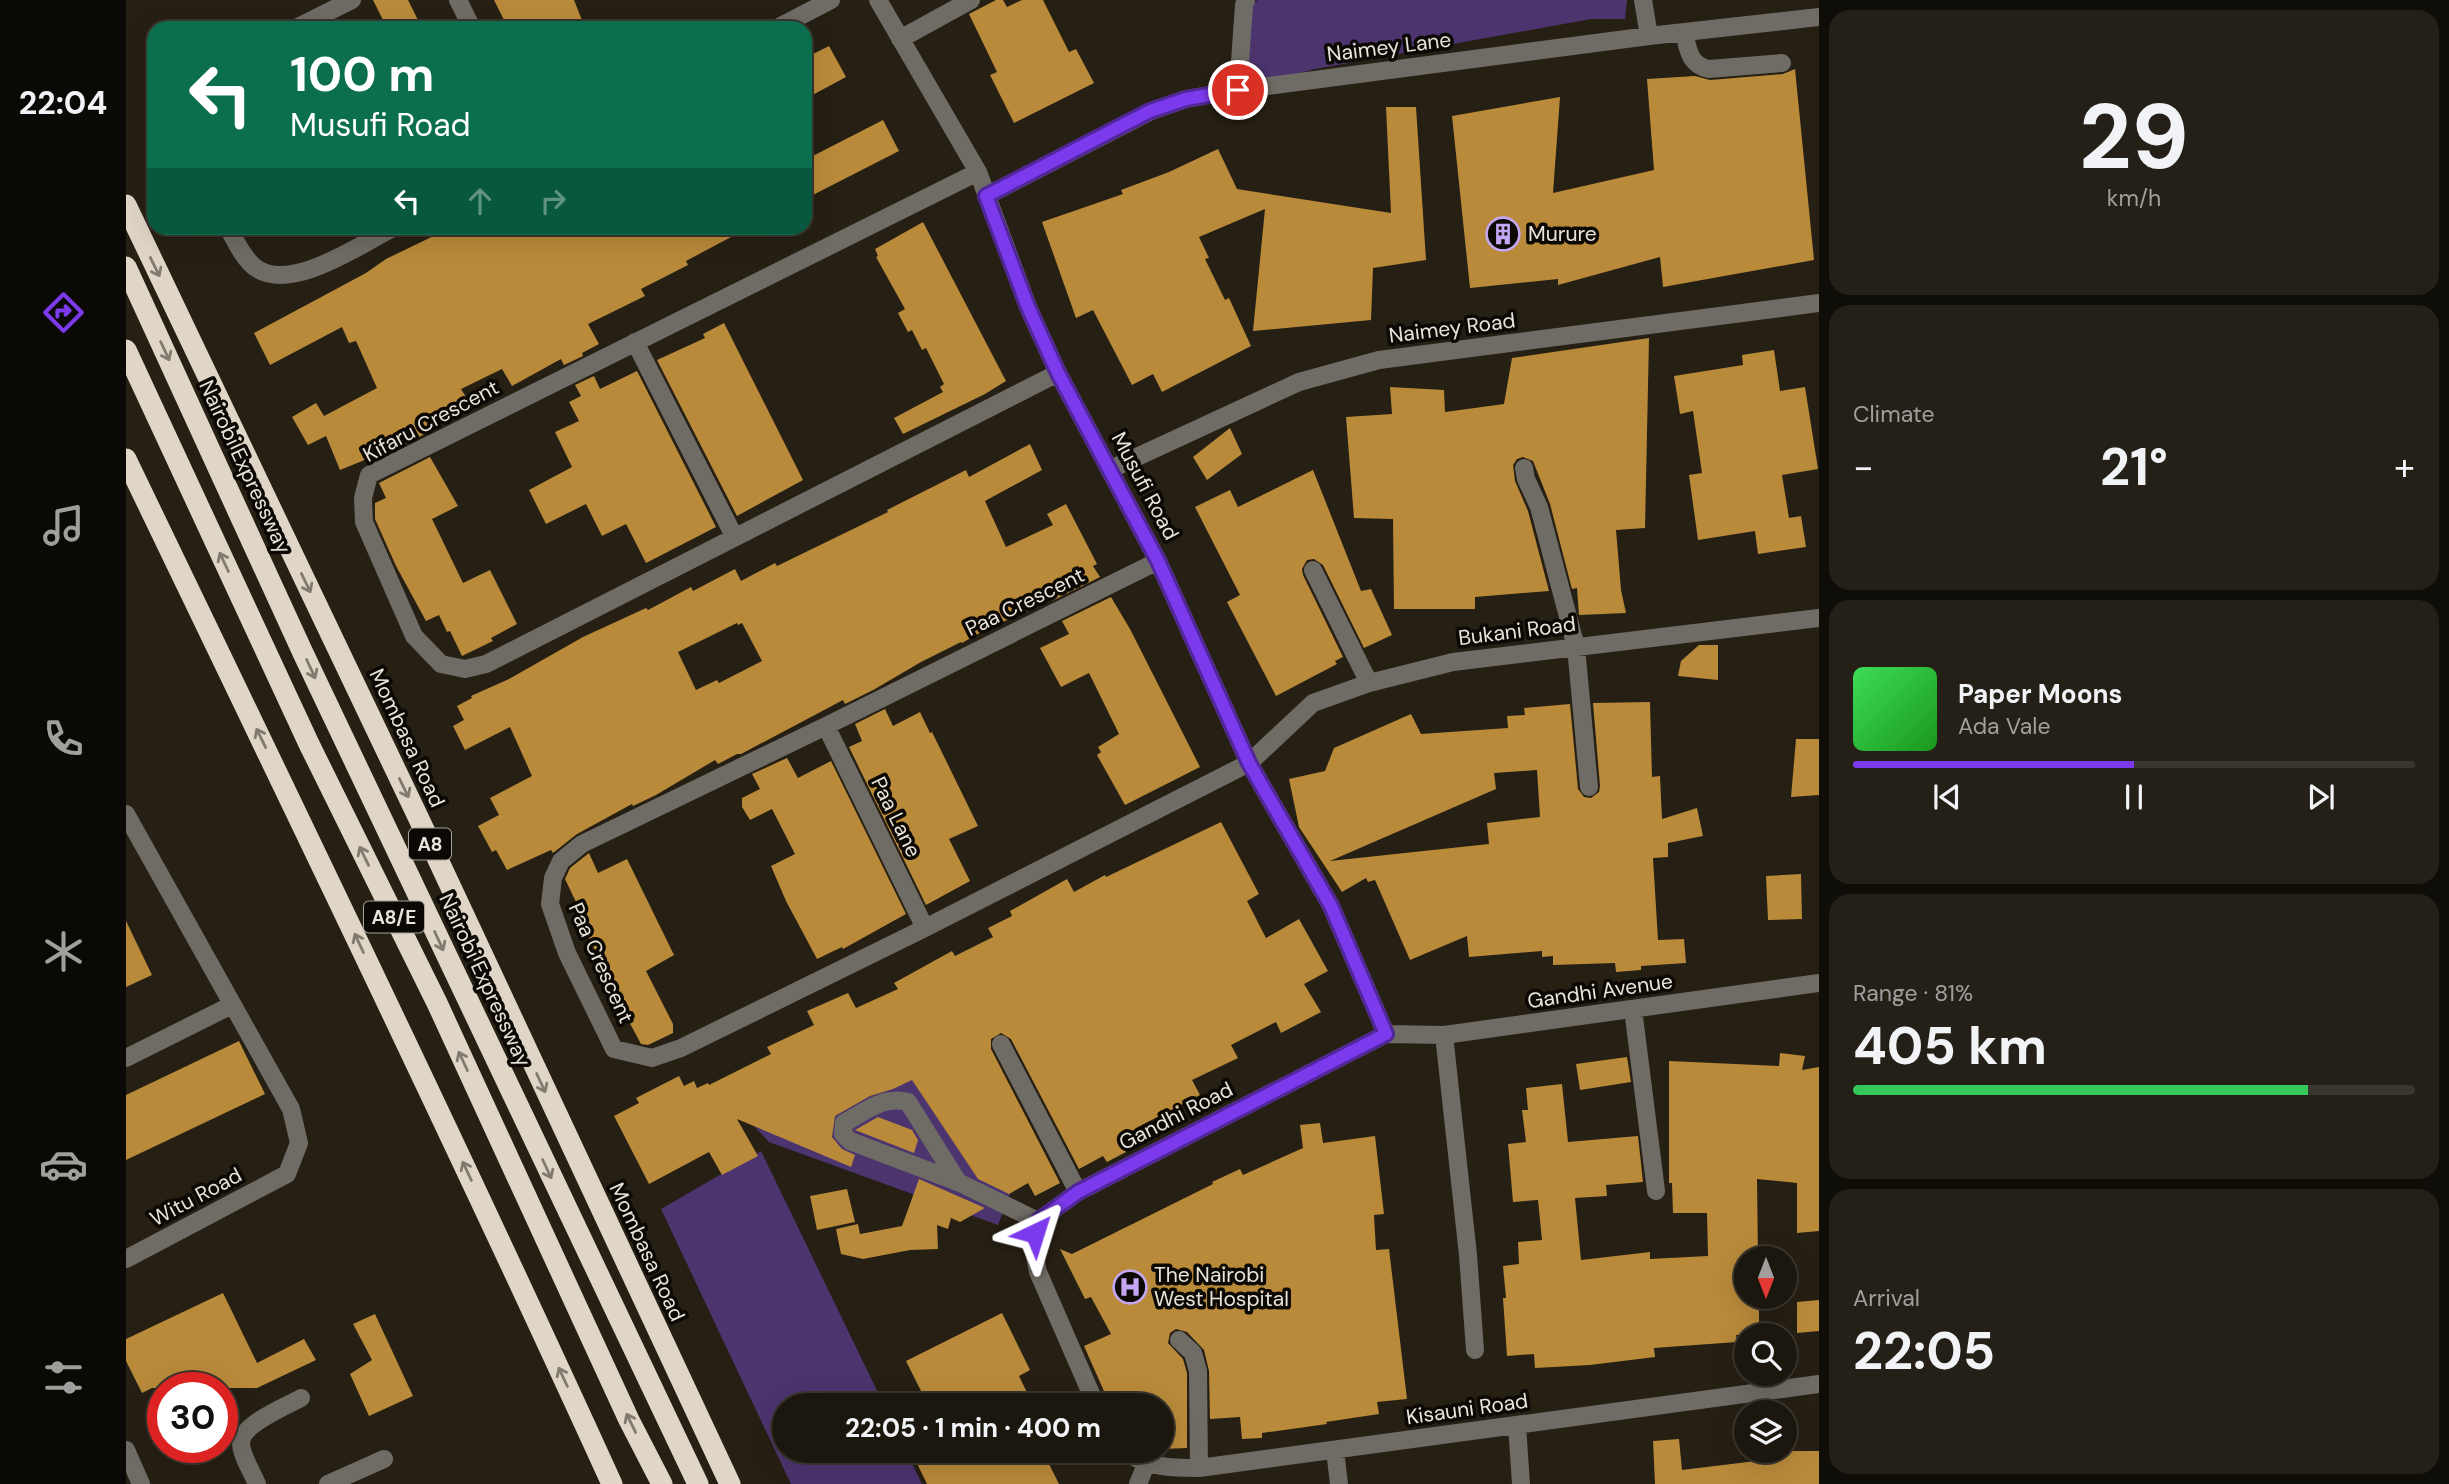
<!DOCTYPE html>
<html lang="en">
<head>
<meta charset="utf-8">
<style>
	:root { --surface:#1c170e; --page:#252017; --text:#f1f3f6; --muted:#a09f9e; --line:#3a362e; --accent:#7c3aed }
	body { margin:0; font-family:"DM Sans",sans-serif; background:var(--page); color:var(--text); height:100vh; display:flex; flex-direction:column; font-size:26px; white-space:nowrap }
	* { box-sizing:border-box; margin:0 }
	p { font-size:23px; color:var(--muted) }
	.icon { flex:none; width:38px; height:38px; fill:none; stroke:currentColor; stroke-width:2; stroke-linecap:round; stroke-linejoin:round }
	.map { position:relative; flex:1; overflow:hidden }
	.sheet { display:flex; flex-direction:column; gap:10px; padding:10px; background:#0f0d08; width:630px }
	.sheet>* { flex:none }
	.top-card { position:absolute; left:21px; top:21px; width:665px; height:214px; border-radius:21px; box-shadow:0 7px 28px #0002,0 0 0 2px var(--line); background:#0b6e4f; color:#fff; overflow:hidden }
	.needle { width:46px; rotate:180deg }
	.controls { position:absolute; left:1608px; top:1246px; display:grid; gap:14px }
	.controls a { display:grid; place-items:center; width:63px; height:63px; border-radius:50%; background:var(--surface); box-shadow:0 7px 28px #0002,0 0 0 2px var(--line); font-size:35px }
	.speed { position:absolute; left:21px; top:1372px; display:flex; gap:14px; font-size:35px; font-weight:700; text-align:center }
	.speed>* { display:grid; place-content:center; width:91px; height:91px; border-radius:50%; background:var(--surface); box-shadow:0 7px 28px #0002,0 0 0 2px var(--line); line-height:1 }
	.speed .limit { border:10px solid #d22; background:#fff; color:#111 }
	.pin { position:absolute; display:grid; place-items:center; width:60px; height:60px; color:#fff; margin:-30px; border:4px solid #fff; border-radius:50%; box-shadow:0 2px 7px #0007 }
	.me { position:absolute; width:77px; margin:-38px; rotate:41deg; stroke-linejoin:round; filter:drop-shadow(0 0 5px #0008) }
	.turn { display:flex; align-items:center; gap:24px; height:147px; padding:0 28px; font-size:32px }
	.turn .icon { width:91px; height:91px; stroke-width:2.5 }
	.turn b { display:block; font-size:49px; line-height:60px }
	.lanes { display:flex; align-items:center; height:66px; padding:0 28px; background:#0003; justify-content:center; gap:35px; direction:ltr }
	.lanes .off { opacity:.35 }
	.big { font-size:52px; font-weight:700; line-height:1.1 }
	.sheet .tile { flex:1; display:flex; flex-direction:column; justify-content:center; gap:10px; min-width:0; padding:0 24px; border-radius:21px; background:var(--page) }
	.sheet .dial { align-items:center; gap:0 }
	.dial b { font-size:91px; line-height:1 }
	.song { display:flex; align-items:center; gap:21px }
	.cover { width:84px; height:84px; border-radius:10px; background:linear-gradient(135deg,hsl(130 70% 55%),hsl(120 70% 35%)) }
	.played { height:7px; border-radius:4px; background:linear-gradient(90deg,var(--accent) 50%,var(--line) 50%) }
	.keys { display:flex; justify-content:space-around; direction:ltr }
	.heat { display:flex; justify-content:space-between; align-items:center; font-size:38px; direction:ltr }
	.charge { height:10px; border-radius:5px; background:linear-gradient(90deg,#34c759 81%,var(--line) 0) }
	.trip { position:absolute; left:646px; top:1393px; width:402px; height:70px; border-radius:35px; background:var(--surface); box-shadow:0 7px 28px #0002,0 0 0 2px var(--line); font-weight:700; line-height:70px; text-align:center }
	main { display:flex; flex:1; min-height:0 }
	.tabs { display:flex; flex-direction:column; width:126px; justify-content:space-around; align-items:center; background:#0b0906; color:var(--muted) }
	.tabs .icon { width:49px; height:49px }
	.tabs .selected { color:var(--accent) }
	.tabs b { font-size:32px; color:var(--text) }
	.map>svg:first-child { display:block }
	.green { fill:#4c346f }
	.building { fill:#b98a3a; fill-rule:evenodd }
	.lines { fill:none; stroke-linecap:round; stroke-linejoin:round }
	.minor { stroke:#6f6b65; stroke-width:18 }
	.highway { stroke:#e0d6c7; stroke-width:21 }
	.oneway { stroke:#817a70 }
	.route-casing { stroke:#51269a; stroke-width:18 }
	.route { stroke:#7c3aed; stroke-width:12 }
	.labels { text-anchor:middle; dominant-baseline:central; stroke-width:7; stroke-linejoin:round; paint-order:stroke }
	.shield { fill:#0c0905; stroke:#a6a29b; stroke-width:2 }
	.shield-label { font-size:19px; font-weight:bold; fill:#e8e3db }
	.street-label { font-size:21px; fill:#e8e3db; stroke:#0c0905 }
	.poi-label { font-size:21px; fill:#e8e3db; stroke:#0c0905; text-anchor:start }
</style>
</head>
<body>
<main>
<nav class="tabs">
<b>22:04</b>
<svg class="icon selected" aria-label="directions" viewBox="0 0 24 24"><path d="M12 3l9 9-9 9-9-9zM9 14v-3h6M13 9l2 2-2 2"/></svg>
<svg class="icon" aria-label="music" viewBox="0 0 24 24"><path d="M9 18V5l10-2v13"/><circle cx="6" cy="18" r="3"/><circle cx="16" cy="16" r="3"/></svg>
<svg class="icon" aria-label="phone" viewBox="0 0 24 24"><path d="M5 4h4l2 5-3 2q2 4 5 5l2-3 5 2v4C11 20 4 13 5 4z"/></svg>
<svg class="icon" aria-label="climate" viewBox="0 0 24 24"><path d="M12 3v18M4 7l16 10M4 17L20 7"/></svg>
<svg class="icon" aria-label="car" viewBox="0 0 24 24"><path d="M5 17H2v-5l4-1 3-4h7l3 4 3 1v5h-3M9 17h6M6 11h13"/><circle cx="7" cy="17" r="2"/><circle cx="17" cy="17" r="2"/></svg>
<svg class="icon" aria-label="filters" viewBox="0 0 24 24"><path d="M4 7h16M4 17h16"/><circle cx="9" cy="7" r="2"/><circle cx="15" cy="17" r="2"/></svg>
</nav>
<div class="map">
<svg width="1693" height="1484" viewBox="0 0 1693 1484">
	<rect width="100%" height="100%" fill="#261f13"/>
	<!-- green -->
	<path class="green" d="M1132,0H1501L1499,19H1465L1189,69L1112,90L1127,3Z
		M797,1031L886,1189L872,1225L643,1142L627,1125Z
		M635,1151L758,1405H658V1451H780L796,1484H665L535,1209Z"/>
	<!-- building -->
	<path class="building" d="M247,0H282L296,28H261Z
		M368,0H448L459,28H382Z
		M870,0H877L881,7L896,0H917L943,52L950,49L968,83L888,123L864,75L871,72L843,14Z
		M703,46L720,77L679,99V58Z
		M1669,69L1688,260L1537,287L1534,257L1432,285V279L1344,288L1326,116L1434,97L1427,193L1528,170L1521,79L1569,76L1584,80L1657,74Z
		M1260,107H1290L1300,260L1247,268L1245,320L1127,331L1139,209L1073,237L1083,258L1079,259L1099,300L1103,298L1125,346L1036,392L1027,374L1006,385L967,310L950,318L916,222L997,194L995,190L1043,172L1092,149L1111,189L1265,213Z
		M757,120L773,151L679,199V160Z
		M797,222L880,381L859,394L777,434L768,418L817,392L814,387L818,384L800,348L796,350L786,330L782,332L772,313L779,309L750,257L752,256L749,249Z
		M324,228H622L560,261L562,265L515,289L519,296L462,324L473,344L456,353L457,356L438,365L435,359L386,386L376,369L335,389L346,407L293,437L243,463L241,459L214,470L200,436L182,445L166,417L190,403L198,416L251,388L230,341L223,343L216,327L144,365L128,333L240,273L260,259Z
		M598,323L677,480L611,516L531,360L579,338L577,334Z
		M1523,338L1519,528L1490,530L1495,590L1500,613L1453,615L1451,588L1446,589L1424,504L1407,461L1397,457L1391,459L1387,465L1389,481L1402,511L1423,591L1349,597V609H1268L1267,519L1228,518L1220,417L1266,414L1264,387L1318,390L1319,412L1378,404L1386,358Z
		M1648,350L1654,391L1679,387L1692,469L1656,475L1663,518L1675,516L1680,547L1632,554L1629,531L1572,540L1563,475L1576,473L1567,411L1554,414L1548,376L1617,365L1616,355Z
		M511,371L590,527L520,563L500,524L476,536L460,504L420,524L403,490L446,467L429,432L453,421L443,402L455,396L449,385L468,376L474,389Z
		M1104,428L1116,454L1081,480L1067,457Z
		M904,444L916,470L859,501L880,547L927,525L921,514L940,504L971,564L967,566L974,577L926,601L925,598L877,622L876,620L836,643L835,642L795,662L749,689L719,704L717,700L615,754H611L592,764L589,760L530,795L507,806L506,804L451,834L427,853L425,850L381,870L370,850L366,852L352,826L373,815L364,798L406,776L384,727L339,750L327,726L338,720L331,706L346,698L345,696L383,679L457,637L520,608L522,610L565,587L567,591L609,569L615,581L649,563L651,566L762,512L761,510L840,470L843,477ZM611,623L612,625L616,623L636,661L593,683L591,680L570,690L552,652Z
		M304,457L332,506L306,519L337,583L364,570L391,624L365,638L367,641L336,656L324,631L321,632L313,615L300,621L270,566L249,519V503L260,498L253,483Z
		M1187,470L1235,591L1245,589L1266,635L1238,648L1197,565L1188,559L1181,560L1176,569L1177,575L1217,657L1209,661L1211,664L1150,696L1101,602L1114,595L1069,507L1104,490L1112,507Z
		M985,597L1004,629L1074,767L999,805L971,755L975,752L972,747L993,734L963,673L935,687L914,648L943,634L936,621Z
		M1573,645H1592V680L1552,676L1555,661Z
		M1524,702L1526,777L1534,776L1536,819L1571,808L1577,836L1542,843V857L1527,858L1532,940L1558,939L1560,963L1515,966V970L1490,972L1489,963L1427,965V956L1416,957V951L1343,957L1341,936L1284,960L1249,880L1242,882L1240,878L1216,892L1173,827L1163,779L1199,771L1208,748L1285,714L1295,734L1382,728L1381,716L1399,715L1398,708L1444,704L1452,789L1458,797L1465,798L1473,792L1474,786L1467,703ZM1411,770L1414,817L1361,823L1363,844L1204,861L1370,789L1368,773Z
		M759,709L767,726L794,712L804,733L806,732L852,826L823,839L844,881L800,905L723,747L736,741L729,724Z
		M1670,739H1693V795L1665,797Z
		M661,758L672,778L705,761L780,914L717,949L716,947L691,959L660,901L645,866L669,854L646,809L624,820L616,807V798L634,789L626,774Z
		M1095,822L1133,894L1121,901L1140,938L1173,919L1202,971L1178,984L1195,1012L1155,1033L1150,1022L1105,1045L1112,1058L1066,1080L1074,1095L1012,1127L993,1140L1000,1152L981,1162L977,1156L953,1169L885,1039L875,1033L865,1039V1049L934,1183L909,1196L902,1183L883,1194L852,1179L786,1080L767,1089L744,1096L709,1116L706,1137L716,1149L729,1155L725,1167L611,1119L632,1156L596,1175L583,1152L523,1184L488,1116L513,1103L510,1098L553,1076L558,1086L568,1081L571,1088L582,1083L583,1085L645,1054L641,1047L688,1025L681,1011L722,993L730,1008L772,989L768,983L826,951L829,956L867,937L862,928L886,916L884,911L941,879L948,892L979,875L980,877Z
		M463,853L472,873L501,859L548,955L520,971L547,1024V1033L522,1045L515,1044L485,988L487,986L446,905L450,902L439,879L444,868Z
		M1675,874L1676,919L1642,920L1640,876Z
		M0,921L26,975L0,987Z
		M113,1041L139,1094L0,1160V1095Z
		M1654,1053L1679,1056L1676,1070L1693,1067V1231L1671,1233V1183L1631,1179L1632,1258H1620V1297H1633V1335H1610L1611,1342L1528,1348L1529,1357L1464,1365L1409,1368L1408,1354L1381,1356L1377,1298H1380L1377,1266L1393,1264L1392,1242L1416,1240L1412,1200L1387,1202L1382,1144L1400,1142L1396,1110H1402L1400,1088L1436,1084L1442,1142L1512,1136L1517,1182L1480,1185L1481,1196L1449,1198L1455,1260L1524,1252V1259L1582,1256L1581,1213H1547L1546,1183H1543V1061L1653,1066Z
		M1501,1057L1505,1082L1454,1090L1450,1064Z
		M752,1117L786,1130L792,1140L788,1153L729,1130Z
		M1194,1123L1197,1143L1249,1136L1258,1214L1248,1215L1250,1250L1263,1249L1281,1399L1251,1402L1253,1414L1200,1422L1201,1424L1136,1433V1438L1116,1439L1114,1417L1084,1419L1083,1371L1078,1350L1061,1332L1050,1329L1044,1333L1042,1343L1057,1359L1061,1373V1448L1036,1449V1405H988L984,1397L981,1398L958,1346L985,1334L965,1297L959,1299L934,1249L946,1254L1087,1184L1086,1182L1114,1169L1117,1175L1177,1148L1174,1125Z
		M793,1179L859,1208L834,1222L825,1218L822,1229L811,1225L812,1249L784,1250L737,1259L715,1254L710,1229L732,1224L734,1234L776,1226Z
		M721,1189L729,1222L691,1230L684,1196Z
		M97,1293L131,1363L178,1339L190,1360L131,1388H26L16,1393L0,1361V1339Z
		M1693,1300V1331L1671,1333V1302Z
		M876,1313L904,1370L893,1376L907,1405H802L780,1361Z
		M249,1314L287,1396L243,1416L224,1374L246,1360L227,1324Z
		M1553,1439L1556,1470L1630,1461L1628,1451H1693V1484H1529L1527,1441Z
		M785,1451H905L910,1461L919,1456L933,1484H801Z"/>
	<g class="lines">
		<!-- minor -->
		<path class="minor" d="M332,0L346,28
			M752,0L852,172L902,307L932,373L1032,561L1123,763L1205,906L1260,1034
			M1517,0L1523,36
			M170,28L226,0
			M651,28L705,0
			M1558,32C1562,49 1563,65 1583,69L1656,63
			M774,39L845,0
			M1112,90L1118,5L1120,0
			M852,172L243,475L237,498L238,522L288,636L315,664L339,669L360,664L932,373
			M860,196L1025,111L1060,99L1112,90L1523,36L1693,17
			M102,228C109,240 118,260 130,268C165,293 235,244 267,228
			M509,342L608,536
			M1398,468L1400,479L1413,507L1450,647L1463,787
			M985,469L1173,382L1253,360L1693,303
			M1032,561L700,726L456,844L435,861L427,878L424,904L441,953L488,1049L526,1058L555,1048L799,928L1123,763L1187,703L1243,683L1327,662L1693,618
			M1187,570L1243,683
			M700,726L799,928
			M0,814L165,1109L173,1143L161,1174L0,1259
			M1507,1009L1530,1191
			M1318,1035L1342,1255L1349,1350
			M875,1044L952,1192
			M0,1058L106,1005
			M832,1182L782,1102C758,1095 739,1112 718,1123L717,1134L724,1141L832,1182L912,1221
			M1053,1340L1067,1353L1072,1371L1073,1468
			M970,1405L912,1272L907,1247L912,1221L952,1192L1260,1034L1318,1035L1693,983
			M1391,1425L1395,1484
			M0,1450L15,1484
			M1209,1450L1213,1484
			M999,1451C1020,1468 1048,1468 1073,1468L1693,1384
			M131,1484C126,1472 115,1455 115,1443C115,1424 161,1406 175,1398
			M202,1484L258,1459
			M1012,1484L1021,1462"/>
		<!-- highway -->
		<path class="highway" d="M0,205L293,819L604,1484
			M0,267L177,653L572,1484
			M0,350L183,744L311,1003L503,1420L536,1484
			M0,459C164,800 329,1140 486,1484"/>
	</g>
	<!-- one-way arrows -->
	<defs><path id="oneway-shaft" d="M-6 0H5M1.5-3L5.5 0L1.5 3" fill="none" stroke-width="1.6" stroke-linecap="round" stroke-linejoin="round" transform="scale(1.75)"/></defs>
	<g class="oneway">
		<use href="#oneway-shaft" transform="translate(29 267) rotate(64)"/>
		<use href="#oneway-shaft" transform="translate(39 351) rotate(65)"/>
		<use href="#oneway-shaft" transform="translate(98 562) rotate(-115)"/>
		<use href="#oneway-shaft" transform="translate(180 583) rotate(64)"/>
		<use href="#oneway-shaft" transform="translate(185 669) rotate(65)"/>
		<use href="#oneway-shaft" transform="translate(135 738) rotate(-116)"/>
		<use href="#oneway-shaft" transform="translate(278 788) rotate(64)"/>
		<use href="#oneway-shaft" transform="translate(238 856) rotate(-116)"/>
		<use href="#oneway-shaft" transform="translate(313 941) rotate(65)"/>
		<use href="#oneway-shaft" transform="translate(233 943) rotate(-115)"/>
		<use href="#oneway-shaft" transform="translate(337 1061) rotate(-115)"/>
		<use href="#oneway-shaft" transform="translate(415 1083) rotate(65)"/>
		<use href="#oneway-shaft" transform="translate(421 1169) rotate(65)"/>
		<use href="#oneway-shaft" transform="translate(341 1171) rotate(-115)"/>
		<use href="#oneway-shaft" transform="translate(437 1377) rotate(-115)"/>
		<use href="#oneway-shaft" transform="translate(505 1423) rotate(-116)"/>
	</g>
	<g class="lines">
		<defs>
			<path id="route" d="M909,1233L912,1221L952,1192L1260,1034L1205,906L1123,763L1032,561L932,373L902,307L860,196L1024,111L1060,99L1112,90"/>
		</defs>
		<!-- route casing -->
		<use href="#route" class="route-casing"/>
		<!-- route -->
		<use href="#route" class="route"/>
	</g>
	<!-- icons -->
	<defs>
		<symbol id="building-ring" viewBox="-11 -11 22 22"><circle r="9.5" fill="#0c0905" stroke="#c3a7f2" stroke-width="1.5"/><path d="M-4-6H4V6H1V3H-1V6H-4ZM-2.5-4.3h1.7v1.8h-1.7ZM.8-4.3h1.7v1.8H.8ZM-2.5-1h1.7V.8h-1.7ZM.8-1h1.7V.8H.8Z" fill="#c3a7f2"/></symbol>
		<symbol id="hospital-ring" viewBox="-11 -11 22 22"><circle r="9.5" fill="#0c0905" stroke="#c3a7f2" stroke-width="1.5"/><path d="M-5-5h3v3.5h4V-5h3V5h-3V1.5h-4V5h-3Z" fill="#c3a7f2"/></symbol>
	</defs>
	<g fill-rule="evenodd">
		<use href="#building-ring" x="1358" y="215" width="38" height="38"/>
		<use href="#hospital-ring" x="985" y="1268" width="38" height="38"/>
	</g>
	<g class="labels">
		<!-- shield labels -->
		<g class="shield">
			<rect x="283" y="828.5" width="42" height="31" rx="5"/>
			<rect x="238" y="901.5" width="60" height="31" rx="5"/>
		</g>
		<g class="shield-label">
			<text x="304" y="844">A8</text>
			<text x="268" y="917">A8/E</text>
		</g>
		<!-- street labels -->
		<g class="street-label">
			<text transform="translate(1263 47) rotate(-7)">Naimey Lane</text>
			<text transform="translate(1326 328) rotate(-7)">Naimey Road</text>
			<text transform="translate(305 421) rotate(-28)">Kifaru Crescent</text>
			<text transform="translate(119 467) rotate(65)">Nairobi Expressway</text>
			<text transform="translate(1019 486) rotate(62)">Musufi Road</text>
			<text transform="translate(899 602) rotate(-26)">Paa Crescent</text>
			<text transform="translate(1391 631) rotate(-7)">Bukani Road</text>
			<text transform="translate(281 738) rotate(65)">Mombasa Road</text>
			<text transform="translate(770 817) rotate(64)">Paa Lane</text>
			<text transform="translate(475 963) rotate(66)">Paa Crescent</text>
			<text transform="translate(359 980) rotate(65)">Nairobi Expressway</text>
			<text transform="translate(1474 991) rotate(-8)">Gandhi Avenue</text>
			<text transform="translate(1050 1116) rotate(-27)">Gandhi Road</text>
			<text transform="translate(70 1197) rotate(-28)">Witu Road</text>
			<text transform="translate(521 1252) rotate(65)">Mombasa Road</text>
			<text transform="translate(1341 1409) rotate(-8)">Kisauni Road</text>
		</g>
		<!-- poi labels -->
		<g class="poi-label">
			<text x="1402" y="234">Murure</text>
			<text x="1028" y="1275">The Nairobi<tspan x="1028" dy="24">West Hospital</tspan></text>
		</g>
	</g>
</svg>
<div class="controls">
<a><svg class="needle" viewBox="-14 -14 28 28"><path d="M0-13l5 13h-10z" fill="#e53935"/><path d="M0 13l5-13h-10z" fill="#a09f9e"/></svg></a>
<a><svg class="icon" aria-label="search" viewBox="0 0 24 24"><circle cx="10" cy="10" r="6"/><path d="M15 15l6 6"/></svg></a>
<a><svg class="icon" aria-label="layers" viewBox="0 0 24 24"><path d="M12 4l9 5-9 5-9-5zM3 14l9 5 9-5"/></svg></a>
</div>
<div class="speed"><div class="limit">30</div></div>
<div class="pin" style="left:1112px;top:90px;background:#d93025"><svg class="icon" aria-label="arrive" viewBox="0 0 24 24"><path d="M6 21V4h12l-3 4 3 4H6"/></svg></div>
<svg class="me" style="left:909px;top:1233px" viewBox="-20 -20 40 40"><path d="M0-17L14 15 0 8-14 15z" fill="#7c3aed" stroke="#fff" stroke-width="4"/></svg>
<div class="trip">22:05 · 1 min · 400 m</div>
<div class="top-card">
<div class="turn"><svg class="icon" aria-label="left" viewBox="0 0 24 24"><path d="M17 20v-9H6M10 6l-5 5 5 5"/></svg><div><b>100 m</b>Musufi Road</div></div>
<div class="lanes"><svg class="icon" aria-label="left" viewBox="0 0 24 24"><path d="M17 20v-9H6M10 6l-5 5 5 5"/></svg><svg class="icon off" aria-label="ahead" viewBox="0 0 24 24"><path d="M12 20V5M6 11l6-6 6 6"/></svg><svg class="icon off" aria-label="right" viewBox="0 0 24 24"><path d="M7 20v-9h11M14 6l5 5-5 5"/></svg></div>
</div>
</div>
<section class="sheet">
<div class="tile dial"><b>29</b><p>km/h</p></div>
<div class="tile"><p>Climate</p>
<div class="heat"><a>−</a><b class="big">21°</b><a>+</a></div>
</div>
<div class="tile">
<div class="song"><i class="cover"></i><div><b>Paper Moons</b><p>Ada Vale</p></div></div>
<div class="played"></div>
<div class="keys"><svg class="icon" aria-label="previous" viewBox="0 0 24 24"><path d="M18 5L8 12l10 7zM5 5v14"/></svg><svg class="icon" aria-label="pause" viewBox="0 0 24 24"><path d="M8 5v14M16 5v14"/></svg><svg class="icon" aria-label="next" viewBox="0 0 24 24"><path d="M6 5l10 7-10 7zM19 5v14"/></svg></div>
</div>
<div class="tile"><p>Range · 81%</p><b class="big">405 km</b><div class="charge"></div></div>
<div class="tile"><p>Arrival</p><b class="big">22:05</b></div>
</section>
</main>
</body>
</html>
